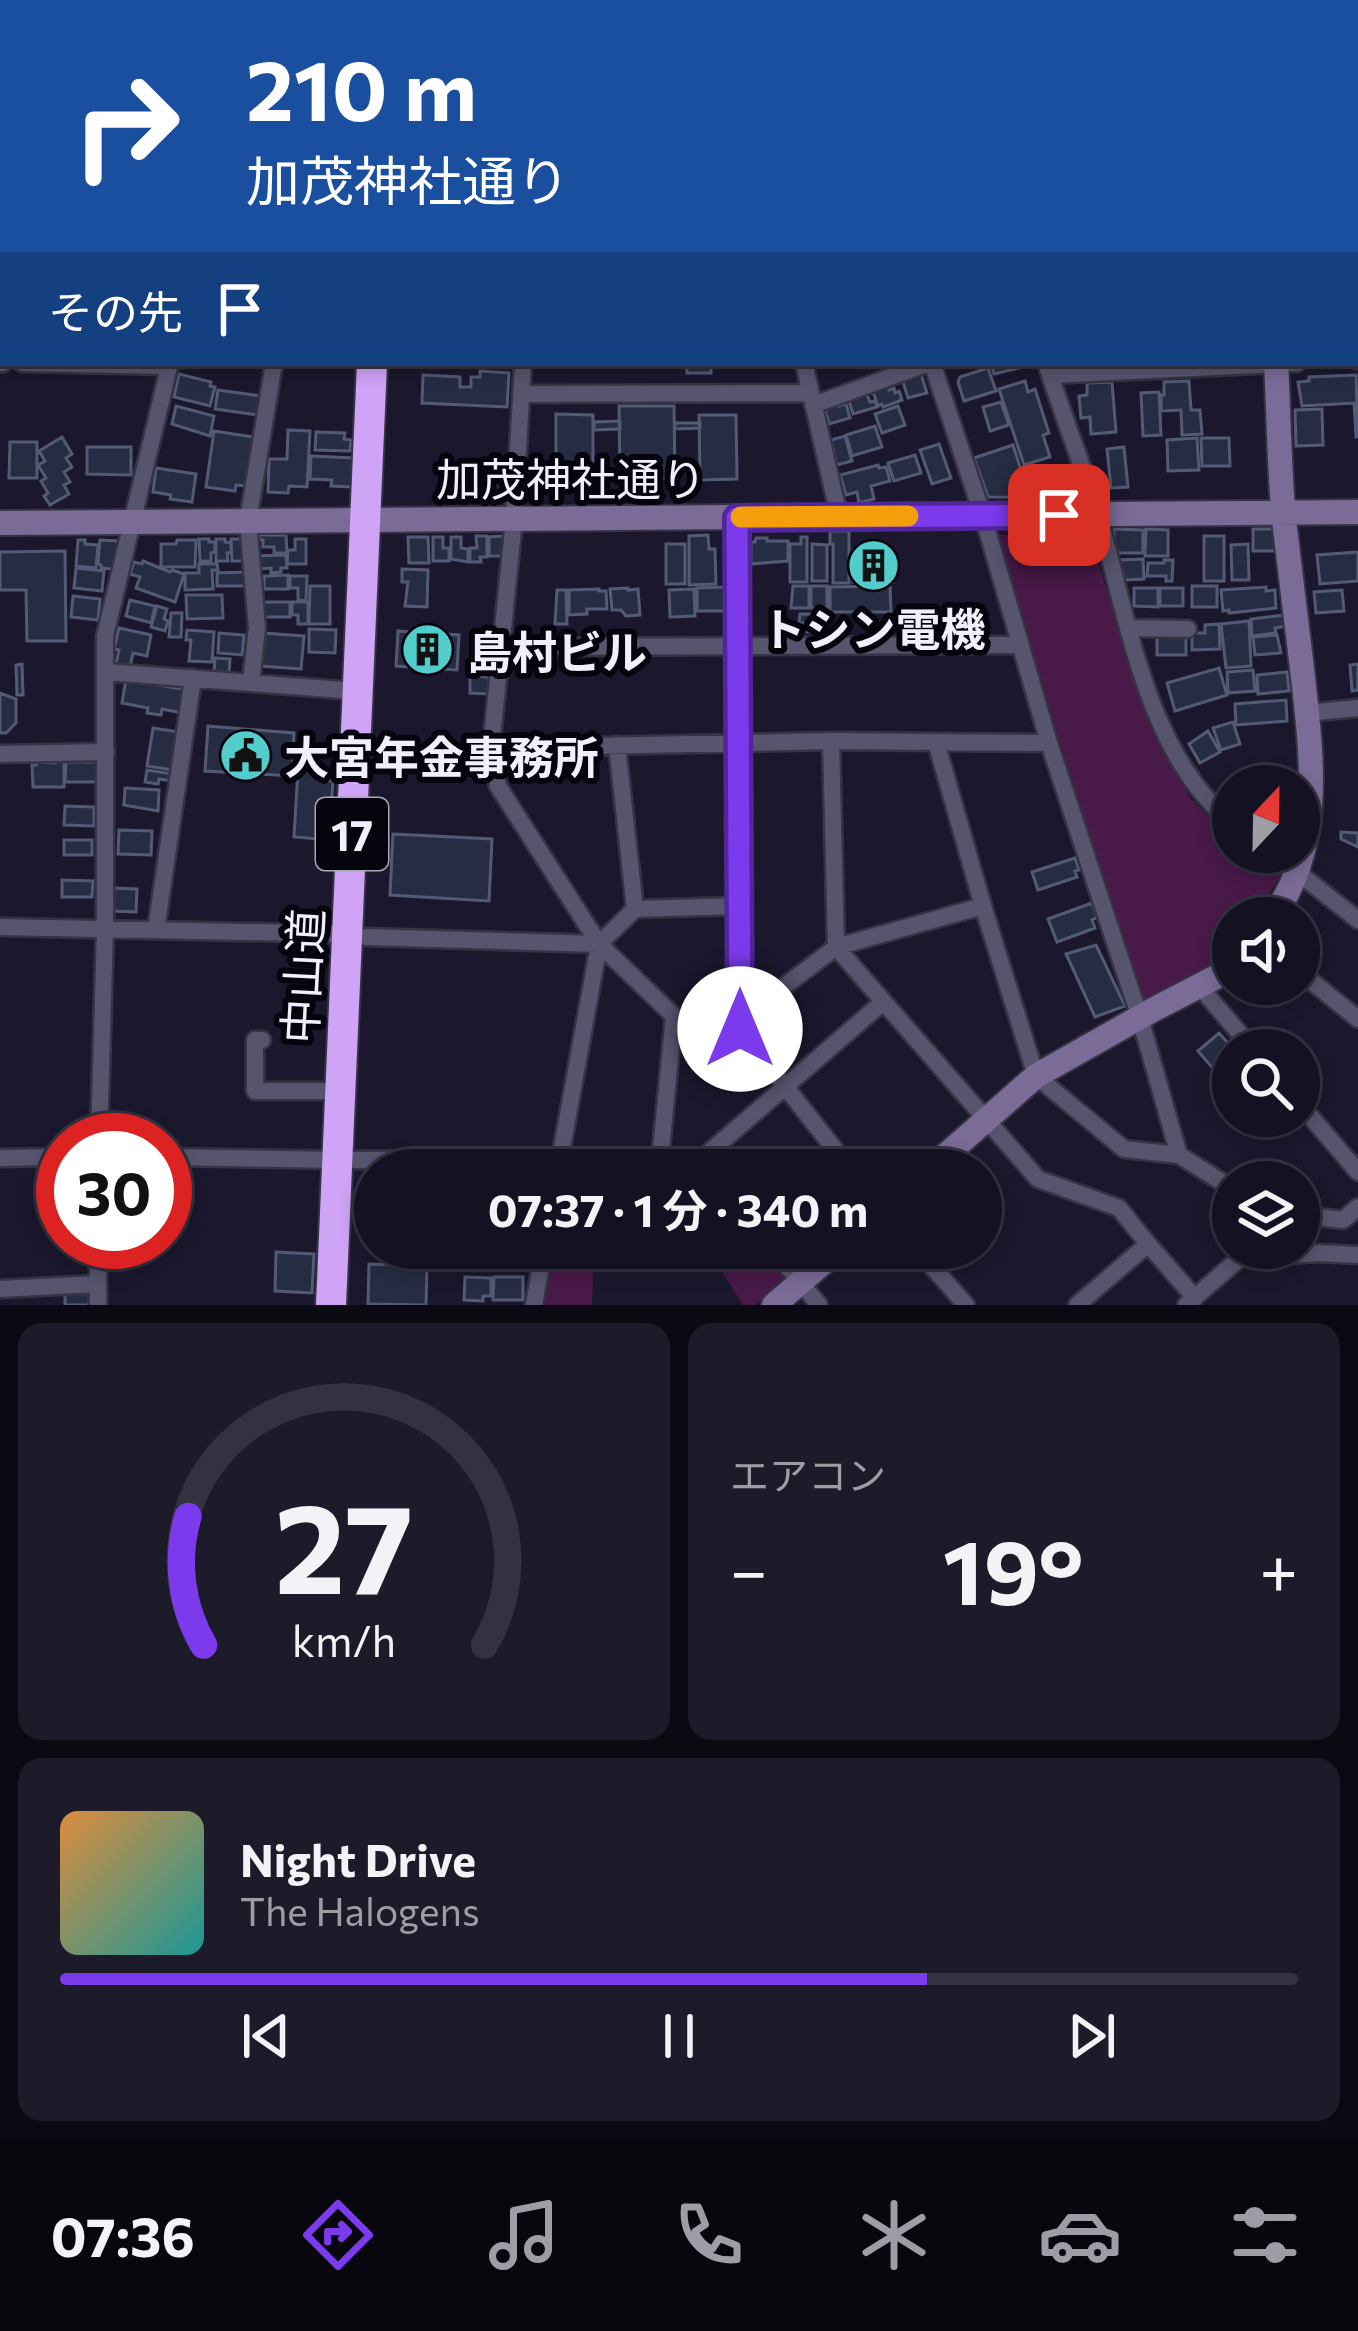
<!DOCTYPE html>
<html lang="ja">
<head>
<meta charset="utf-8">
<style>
	:root { --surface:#141222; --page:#1d1b2a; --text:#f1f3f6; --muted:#9d9ea5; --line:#333240; --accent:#7c3aed }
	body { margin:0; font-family:Commissioner,"Noto Sans JP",sans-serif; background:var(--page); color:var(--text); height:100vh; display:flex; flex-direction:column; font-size:45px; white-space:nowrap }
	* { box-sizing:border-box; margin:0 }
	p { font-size:39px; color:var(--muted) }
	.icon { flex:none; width:66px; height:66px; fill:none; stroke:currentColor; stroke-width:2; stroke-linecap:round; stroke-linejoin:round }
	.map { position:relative; height:1305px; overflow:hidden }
	.sheet { display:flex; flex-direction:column; gap:18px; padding:18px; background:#0b0a13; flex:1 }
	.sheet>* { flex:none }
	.top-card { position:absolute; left:0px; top:0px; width:1359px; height:366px; box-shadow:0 6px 18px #0003,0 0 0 3px var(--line); background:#1a4fa0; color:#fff; overflow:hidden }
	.needle { width:78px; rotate:22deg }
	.fabs { position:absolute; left:1212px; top:765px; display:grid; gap:24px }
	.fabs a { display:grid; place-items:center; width:108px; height:108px; border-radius:50%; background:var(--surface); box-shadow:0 6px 18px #0003,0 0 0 3px var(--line); font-size:60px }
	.speed { position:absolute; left:36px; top:1113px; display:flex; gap:24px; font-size:60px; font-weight:700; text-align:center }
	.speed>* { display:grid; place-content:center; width:156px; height:156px; border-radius:50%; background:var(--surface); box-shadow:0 6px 18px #0003,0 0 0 3px var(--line); line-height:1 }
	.speed .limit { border:18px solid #d22; background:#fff; color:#111 }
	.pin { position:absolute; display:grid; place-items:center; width:102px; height:102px; color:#fff; margin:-51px; border-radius:24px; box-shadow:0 6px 18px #0006 }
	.me { position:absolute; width:132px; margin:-66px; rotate:0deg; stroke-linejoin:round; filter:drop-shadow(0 0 9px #0008) }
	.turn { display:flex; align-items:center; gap:42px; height:252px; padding:0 48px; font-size:54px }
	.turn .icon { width:156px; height:156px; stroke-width:2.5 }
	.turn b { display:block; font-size:84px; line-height:102px }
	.then { display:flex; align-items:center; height:114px; padding:0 48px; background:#0003; gap:24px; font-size:45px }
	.big { font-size:90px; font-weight:700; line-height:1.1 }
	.sheet .tile { flex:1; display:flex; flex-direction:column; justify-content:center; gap:18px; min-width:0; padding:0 42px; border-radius:24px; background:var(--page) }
	.sheet .dial { align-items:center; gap:0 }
	.dial svg { height:312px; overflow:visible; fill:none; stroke:var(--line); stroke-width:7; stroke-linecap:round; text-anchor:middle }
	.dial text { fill:var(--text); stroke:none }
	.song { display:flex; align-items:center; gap:36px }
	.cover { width:144px; height:144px; border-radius:18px; background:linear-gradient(135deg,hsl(30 70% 55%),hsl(180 70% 35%)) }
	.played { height:12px; border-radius:6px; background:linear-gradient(90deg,var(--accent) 70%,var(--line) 70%) }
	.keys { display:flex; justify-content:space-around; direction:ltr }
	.heat { display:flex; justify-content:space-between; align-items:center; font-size:66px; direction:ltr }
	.sheet .tiles { flex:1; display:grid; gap:18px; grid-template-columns:1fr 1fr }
	.tile:last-child { grid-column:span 2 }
	.trip { position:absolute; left:354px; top:1149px; width:648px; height:120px; border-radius:60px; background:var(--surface); box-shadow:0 6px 18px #0003,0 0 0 3px var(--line); font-weight:700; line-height:120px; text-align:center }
	.tab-bar { display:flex; height:192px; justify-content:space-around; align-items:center; background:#08070e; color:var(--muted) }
	.tab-bar .icon { width:84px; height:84px }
	.tab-bar .current { color:var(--accent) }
	.tab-bar b { font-size:54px; color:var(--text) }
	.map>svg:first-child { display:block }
	.green { fill:#481949 }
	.building { fill:#262d43; stroke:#535b74; stroke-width:3 }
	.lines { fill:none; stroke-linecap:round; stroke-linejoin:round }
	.street-casing { stroke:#363344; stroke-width:21 }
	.secondary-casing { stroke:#363344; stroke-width:28 }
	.highway-casing { stroke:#363344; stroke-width:34 }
	.street { stroke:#57556e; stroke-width:16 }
	.secondary { stroke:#7b6c97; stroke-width:24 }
	.highway { stroke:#cfa3f6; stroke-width:30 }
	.route-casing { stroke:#51269a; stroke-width:30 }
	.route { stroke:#7c3aed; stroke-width:21 }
	.slow { stroke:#f59e0b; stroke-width:21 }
	.labels { text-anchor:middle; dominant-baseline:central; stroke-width:12; stroke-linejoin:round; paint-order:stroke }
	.shield { fill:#06050e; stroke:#aaa9b6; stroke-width:3 }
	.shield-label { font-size:42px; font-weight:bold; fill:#f0effe }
	.street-label { font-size:45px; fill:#f0effe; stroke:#06050e }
	.poi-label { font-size:45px; font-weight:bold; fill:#f0effe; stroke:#06050e; text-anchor:start }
</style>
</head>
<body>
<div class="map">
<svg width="1358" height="1305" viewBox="0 0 1358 1305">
	<rect width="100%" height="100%" fill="#1b182e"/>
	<!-- green -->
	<path class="green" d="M994,535L1090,536L1138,690L1158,741L1191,799L1233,839V852H1251L1282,873L1254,918H1233V945L1206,970L1142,1001Z
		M551,1248H594L592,1305H540Z
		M700,1248H765L790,1277L756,1305H743L722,1272L698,1265Z"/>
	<!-- building -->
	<path class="building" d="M1356,231H1358L1356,326Z
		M687,363H711V373H687Z
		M991,363H1026L1027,366L994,374Z
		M988,368L996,391L964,401L958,382L960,377Z
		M480,371L509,373L507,407L422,403L423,375L460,377V387H471V377H480Z
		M179,374L211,382L210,386L215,387L210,406L174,397Z
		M921,374L927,393L908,398L902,379Z
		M1356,375L1358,437H1356L1354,403L1302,406L1298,382L1309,381V377Z
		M1025,381L1028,392L1035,389L1049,433L1043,435L1050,457L1024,465L999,389Z
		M1189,381L1191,410H1200L1202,434L1182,435L1181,410L1161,411V395H1164V382Z
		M1112,382L1116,432L1091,434L1090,417L1081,418L1079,396L1087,395V383Z
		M888,386L889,390L894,388L895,393L899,391L902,400L883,407L882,404L878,406L873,392Z
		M218,390L261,396L258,415L215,409Z
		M1159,392L1161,435L1143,436L1141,393Z
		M861,394L862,396L867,395L870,402L875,401L877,407L853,414L848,398Z
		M838,401L839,406L846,404L850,418L829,424L825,410L828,409L827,404Z
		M1001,402L1009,425L990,431L983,407Z
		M176,406L214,416L210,436L172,424Z
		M619,406H674L675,478H620Z
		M898,406L905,425L882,433L875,414Z
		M1322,409L1323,445L1296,446L1295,410Z
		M556,414L593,415V481H556Z
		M699,415H736L737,479L700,480Z
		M620,421V429L594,430V422Z
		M675,423H700V428L675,429Z
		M875,426L882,447L852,456L846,435Z
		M288,430L310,431L307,487L289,486L288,493L268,492L269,459H287Z
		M214,431L253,437L247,486L236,485L235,491L206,487Z
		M316,432L345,433L344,439L351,440L350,451L315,450Z
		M845,436L852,461L837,465L831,440Z
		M62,437L72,454L66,458L72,467L64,472L70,482L64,485L69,494L50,505L44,496L48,493L41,481L46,478L38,465L45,461L39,451Z
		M1197,438L1199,470L1168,471L1167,440Z
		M1201,438H1229L1230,466H1202Z
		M10,442H37V478H9Z
		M939,444L951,478L932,484L920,450Z
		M1013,445L1024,479H1073L1077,492L1073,498L988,497L974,458Z
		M87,447H131V475L87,474Z
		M1124,447L1128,487L1111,488L1107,449Z
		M915,455L921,473L894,481L888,463Z
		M311,456L353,458L352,487L331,486L332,480L310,479Z
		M471,464L502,465L501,501L469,500Z
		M878,465L879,468L886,467L890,481L871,486L874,499L859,503L857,492L846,495L840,475Z
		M156,468L196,474L192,502L170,499L171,495L153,492Z
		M1114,529L1143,530V553H1114Z
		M1146,529L1168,530V556H1145Z
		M1253,529H1274L1278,551H1253Z
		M830,531H849V583H833V544H830Z
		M259,535H286L287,553H274V547H263V540H259Z
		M708,535L709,549H715L716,584L689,585V536Z
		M476,536H487V557H480L481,562H470V548H477Z
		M503,536L506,556H489V537Z
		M1204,536H1224V581H1204Z
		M408,537H428L429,563H409Z
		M433,537H443V548H449V561H433Z
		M451,537H461V548L468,549V562L451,559Z
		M801,537H807V582H790V544H801Z
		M756,538H767V541H788V561L751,564V542H755Z
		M199,539H209V542H215V552L211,553V561H200Z
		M216,539H225V542L231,543V553H227L228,561H216Z
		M231,539H241V543L247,542L243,561H232Z
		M295,539H306V564H287L288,550H295Z
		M78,540H85V544L98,545L96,568L76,566Z
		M100,540L118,541L116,566L113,569L101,568V565L98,564Z
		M177,540H196L195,567H161V544H176Z
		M666,544H685V584H666Z
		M812,544L827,545V581H812Z
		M1248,544L1249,580H1232L1231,545Z
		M853,550H893V582H853Z
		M65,551L66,641H27L26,590H0V552Z
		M1358,552V581L1320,584L1317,555Z
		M286,555L287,568H281V572L271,573V568L257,569L256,556Z
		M1143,559L1144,579L1125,580L1119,560Z
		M1164,560H1173L1172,581H1166V576H1147L1148,563H1164Z
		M143,561L170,572L172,570L184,574L175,602L136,588L140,577L130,574L134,562L142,564Z
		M199,564H217L218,570H212L213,589L185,590V573H199Z
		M76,568L104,571L102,591L74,588Z
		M402,569L428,570L427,607L405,606L408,582H402Z
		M247,572V586H217V573Z
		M288,575V589H264V576Z
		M290,576H307L306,601L298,600V588H290Z
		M310,586H330V624H309Z
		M793,586H809V608H791Z
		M811,586H827V608H811Z
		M890,586L891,612H830V587Z
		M1192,586H1217V607H1192Z
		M728,587L729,611H697V588Z
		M1266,587V591L1275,590L1276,608L1229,613V610L1223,611L1221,590Z
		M628,588V590L638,589L640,615L626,616L621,610H612L610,589Z
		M1134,588H1158V607L1134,606Z
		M1160,588H1183V606H1160Z
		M599,589V591H606L607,609H587V614L569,615V590Z
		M694,589L695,616L670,617L669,590Z
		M557,590H566L567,624H555Z
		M1342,590L1344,611L1316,613L1314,592Z
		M186,595H222L223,618L187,619Z
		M73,596L100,599L98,620L71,617Z
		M130,600L155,606L151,623L126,616Z
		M263,602H290V617H263Z
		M292,602H308V624H298V615H292Z
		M157,606L167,609L164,619L168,621L165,631L151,627Z
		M171,613H182L181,637H169Z
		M800,614H822V632H807V623H799Z
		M1286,615L1287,626L1275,628L1276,633L1252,636L1251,619Z
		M1249,621L1251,666L1226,668L1221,624Z
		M1219,624L1220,649L1192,650V633H1205V625Z
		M119,628L151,635L147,656L133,653L130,667L116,664L119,650L114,649Z
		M309,629L336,630L335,653L309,652Z
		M187,630L214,632L212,662L189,661L191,640H186Z
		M398,631L459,635L457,670L396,666Z
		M219,633L244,635L242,655L218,653Z
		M263,633L304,636L301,669L260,666Z
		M1157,635H1186V655H1157Z
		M1277,635L1281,653L1255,655L1253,637Z
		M215,658L230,659L229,675L214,674Z
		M22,664L23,695H17L16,665Z
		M1358,664V690L1352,691L1350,665Z
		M1219,668L1227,695L1175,711L1167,683Z
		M1253,670L1255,691L1228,693L1227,672Z
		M1287,672L1289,691L1258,694L1257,675Z
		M470,676L489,677L488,694L470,693Z
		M126,679L187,690L182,713L162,709L161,715L147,713L148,708L122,703Z
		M0,693L16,699V723L6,733H0Z
		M1286,700L1287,721L1236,725L1235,704Z
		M1233,722L1240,744L1221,750L1213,728Z
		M208,726L294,733L292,776L205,771Z
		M153,728L179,732L173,770L147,766Z
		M1208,731L1220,752L1200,763L1189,744Z
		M55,759H64V787H33L32,765H36V762L55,763Z
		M66,762H98L97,782H65Z
		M147,770L173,774L172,781L159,779L158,784L145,782Z
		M298,770L319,772V780L333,781L329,840L294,837Z
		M125,788L159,790L158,811L124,805Z
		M65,806L94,807V826L64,825Z
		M119,830L152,831L151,855L118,854Z
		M1341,832L1358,833V847L1341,839Z
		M393,834L492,839L489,901L390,895Z
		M64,840H92V855H64Z
		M1075,858L1079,870L1075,871L1077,877L1038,890L1032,872Z
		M62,880L93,881L92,897H62Z
		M112,888L137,889L136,912L111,911Z
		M1092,903L1097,917L1092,920L1095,928L1057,942L1048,919Z
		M1096,945L1125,1006L1095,1017L1066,954Z
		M1219,1033L1234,1050L1233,1092L1198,1051Z
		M373,1164H435V1170H375V1201H372Z
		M276,1252L314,1254L312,1293L275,1291Z
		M369,1264L427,1266L426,1305L368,1304Z
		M465,1277L491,1278V1296H483V1301L464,1300Z
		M494,1277H523V1300H493Z
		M65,1292H89V1305H65Z"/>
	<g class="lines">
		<defs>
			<path id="street" d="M188,0V3
				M826,0L827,3
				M943,0L944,3
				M75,3V0
				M310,3V0
				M542,3V0
				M706,3L734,0
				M0,28H3
				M1356,65H1358
				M0,134H3
				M1356,205H1358
				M0,222H3
				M1356,360H1358
				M0,363H3
				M22,363L168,366
				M523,363L514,519L491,748L498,786L599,944L674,1016L660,1160
				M804,363L839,516
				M932,363L983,516L1049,743L1140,1018L1179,1155
				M1046,363C1063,416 1084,468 1100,522C1128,618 1148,758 1233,823
				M1050,375L1297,363
				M521,394L810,393
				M813,405L929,363
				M737,518L740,1029L851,1170
				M1129,628L1188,629
				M501,647L1021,645
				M107,672L356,691
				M251,682L257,628L248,521L274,363
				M1307,713L1358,708
				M831,741L836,947L1038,1179L1119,1208L1148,1244
				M936,742L983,906L1036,1076L1124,1149L1179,1155L1233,1189
				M617,745L635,909
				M491,748L831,741L1049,743
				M0,754L106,752
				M1272,852L1358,920
				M0,927L348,934
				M156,930L193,678
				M366,937L599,944
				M1299,971L1358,1019
				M1199,986L1254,1050
				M740,1020L836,947L983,906
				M262,1040H255V1091H340
				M1299,1103L1358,1172
				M99,1140L105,928V636L170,363
				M165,1157L339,1160
				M0,1158L63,1157
				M355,1160L561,1158L699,1161L883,1002
				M558,1170L599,944L635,909L739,906
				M1299,1215L1343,1220L1358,1207
				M772,1248L819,1305
				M916,1248L966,1305
				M0,1289L97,1284
				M98,1305V1242
				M534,1305L544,1248
				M1077,1305L1148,1244L1195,1298
				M1186,1305L1240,1258L1320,1253L1358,1255"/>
			<path id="secondary" d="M1236,0V3
				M0,523L1358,512
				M1272,918C1324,847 1312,758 1303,677C1297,624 1290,572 1284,520C1279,468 1279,415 1276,363
				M929,1170L1036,1076L1149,1012L1218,976L1233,963
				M774,1305L840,1248"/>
			<path id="highway" d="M391,3V0
				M331,1305L372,363"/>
		</defs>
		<!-- street casing -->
		<use href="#street" class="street-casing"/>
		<!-- secondary casing -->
		<use href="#secondary" class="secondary-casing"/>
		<!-- highway casing -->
		<use href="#highway" class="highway-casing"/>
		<!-- street -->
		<use href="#street" class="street"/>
		<!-- secondary -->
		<use href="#secondary" class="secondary"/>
		<!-- highway -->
		<use href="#highway" class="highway"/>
	</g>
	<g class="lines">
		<defs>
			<path id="route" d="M740,1029L737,518L1059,515"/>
		</defs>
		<!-- route casing -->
		<use href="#route" class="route-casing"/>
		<!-- route -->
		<use href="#route" class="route"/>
		<!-- slow -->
		<path class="slow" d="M741,517L908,516"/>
	</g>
	<!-- icons -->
	<defs>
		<symbol id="building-disc" viewBox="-11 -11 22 22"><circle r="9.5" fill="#52cdcc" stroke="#06050e"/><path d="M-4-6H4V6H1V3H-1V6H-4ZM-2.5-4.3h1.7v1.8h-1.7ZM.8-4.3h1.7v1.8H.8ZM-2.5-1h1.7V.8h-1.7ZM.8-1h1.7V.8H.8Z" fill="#111"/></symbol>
		<symbol id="civic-disc" viewBox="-11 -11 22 22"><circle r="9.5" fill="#52cdcc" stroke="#06050e"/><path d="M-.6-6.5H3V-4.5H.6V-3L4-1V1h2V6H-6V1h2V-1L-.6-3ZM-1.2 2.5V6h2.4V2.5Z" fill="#111"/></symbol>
	</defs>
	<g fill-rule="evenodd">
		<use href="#building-disc" x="844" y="536" width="59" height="59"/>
		<use href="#building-disc" x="398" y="620" width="59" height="59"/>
		<use href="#civic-disc" x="216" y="726" width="59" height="59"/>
	</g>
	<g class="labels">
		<!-- shield labels -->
		<rect class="shield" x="316" y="798" width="72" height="72" rx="9"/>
		<g class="shield-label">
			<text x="352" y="834">17</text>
		</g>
		<!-- street labels -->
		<g class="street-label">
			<text x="571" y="477">加茂神社通り</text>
			<text transform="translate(301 976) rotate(-87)">中山道</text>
		</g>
		<!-- poi labels -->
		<g class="poi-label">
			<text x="873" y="627" text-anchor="middle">トシン電機</text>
			<text x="467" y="650">島村ビル</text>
			<text x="284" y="755">大宮年金事務所</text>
		</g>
	</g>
</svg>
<div class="fabs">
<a><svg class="needle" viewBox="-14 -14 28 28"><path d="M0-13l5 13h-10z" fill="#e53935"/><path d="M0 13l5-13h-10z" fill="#9d9ea5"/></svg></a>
<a><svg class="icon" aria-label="sound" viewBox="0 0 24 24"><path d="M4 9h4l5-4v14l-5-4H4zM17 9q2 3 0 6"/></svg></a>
<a><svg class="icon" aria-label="search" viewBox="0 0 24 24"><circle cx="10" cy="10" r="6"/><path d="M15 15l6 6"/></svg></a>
<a><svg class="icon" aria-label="layers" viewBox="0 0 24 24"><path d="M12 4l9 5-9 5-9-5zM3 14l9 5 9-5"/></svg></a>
</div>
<div class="speed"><div class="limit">30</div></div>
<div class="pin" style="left:1059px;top:515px;background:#d93025"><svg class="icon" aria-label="arrive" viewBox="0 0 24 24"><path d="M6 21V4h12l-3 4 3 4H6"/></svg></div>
<svg class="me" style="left:740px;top:1029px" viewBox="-20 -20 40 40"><circle r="19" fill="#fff"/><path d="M0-13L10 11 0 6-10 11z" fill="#7c3aed"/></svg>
<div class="trip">07:37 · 1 分 · 340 m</div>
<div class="top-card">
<div class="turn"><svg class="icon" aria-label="right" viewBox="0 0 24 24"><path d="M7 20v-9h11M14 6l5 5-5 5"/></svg><div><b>210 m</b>加茂神社通り</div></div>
<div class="then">その先<svg class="icon" aria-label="arrive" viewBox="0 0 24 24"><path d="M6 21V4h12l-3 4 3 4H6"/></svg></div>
</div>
</div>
<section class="sheet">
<div class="tiles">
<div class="tile dial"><svg viewBox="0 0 100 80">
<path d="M14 69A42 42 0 1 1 86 69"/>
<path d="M14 69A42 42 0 0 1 10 36" stroke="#7c3aed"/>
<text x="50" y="56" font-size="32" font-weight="700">27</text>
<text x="50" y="72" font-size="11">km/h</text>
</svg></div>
<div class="tile"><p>エアコン</p>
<div class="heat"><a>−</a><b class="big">19°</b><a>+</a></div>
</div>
<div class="tile">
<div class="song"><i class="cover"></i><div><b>Night Drive</b><p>The Halogens</p></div></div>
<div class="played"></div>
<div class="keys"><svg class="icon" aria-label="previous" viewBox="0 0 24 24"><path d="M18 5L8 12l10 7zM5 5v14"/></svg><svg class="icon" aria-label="pause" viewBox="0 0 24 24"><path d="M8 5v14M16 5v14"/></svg><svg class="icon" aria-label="next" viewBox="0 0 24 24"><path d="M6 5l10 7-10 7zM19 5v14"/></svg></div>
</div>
</div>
</section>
<nav class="tab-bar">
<b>07:36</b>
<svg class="icon current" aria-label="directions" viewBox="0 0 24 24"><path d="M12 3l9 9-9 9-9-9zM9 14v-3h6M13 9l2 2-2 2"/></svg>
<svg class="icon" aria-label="music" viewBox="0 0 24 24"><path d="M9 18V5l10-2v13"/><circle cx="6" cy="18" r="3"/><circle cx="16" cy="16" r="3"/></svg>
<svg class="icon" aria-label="phone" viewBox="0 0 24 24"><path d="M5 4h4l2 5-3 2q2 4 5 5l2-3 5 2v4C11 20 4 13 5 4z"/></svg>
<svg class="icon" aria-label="climate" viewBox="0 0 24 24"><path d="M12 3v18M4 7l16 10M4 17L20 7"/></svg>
<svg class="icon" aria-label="car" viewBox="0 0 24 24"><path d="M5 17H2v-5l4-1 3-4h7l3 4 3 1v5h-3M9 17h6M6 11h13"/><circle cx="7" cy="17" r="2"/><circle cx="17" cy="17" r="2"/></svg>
<svg class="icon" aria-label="filters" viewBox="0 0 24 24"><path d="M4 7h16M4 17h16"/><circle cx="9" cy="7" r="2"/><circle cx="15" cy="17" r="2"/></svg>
</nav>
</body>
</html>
